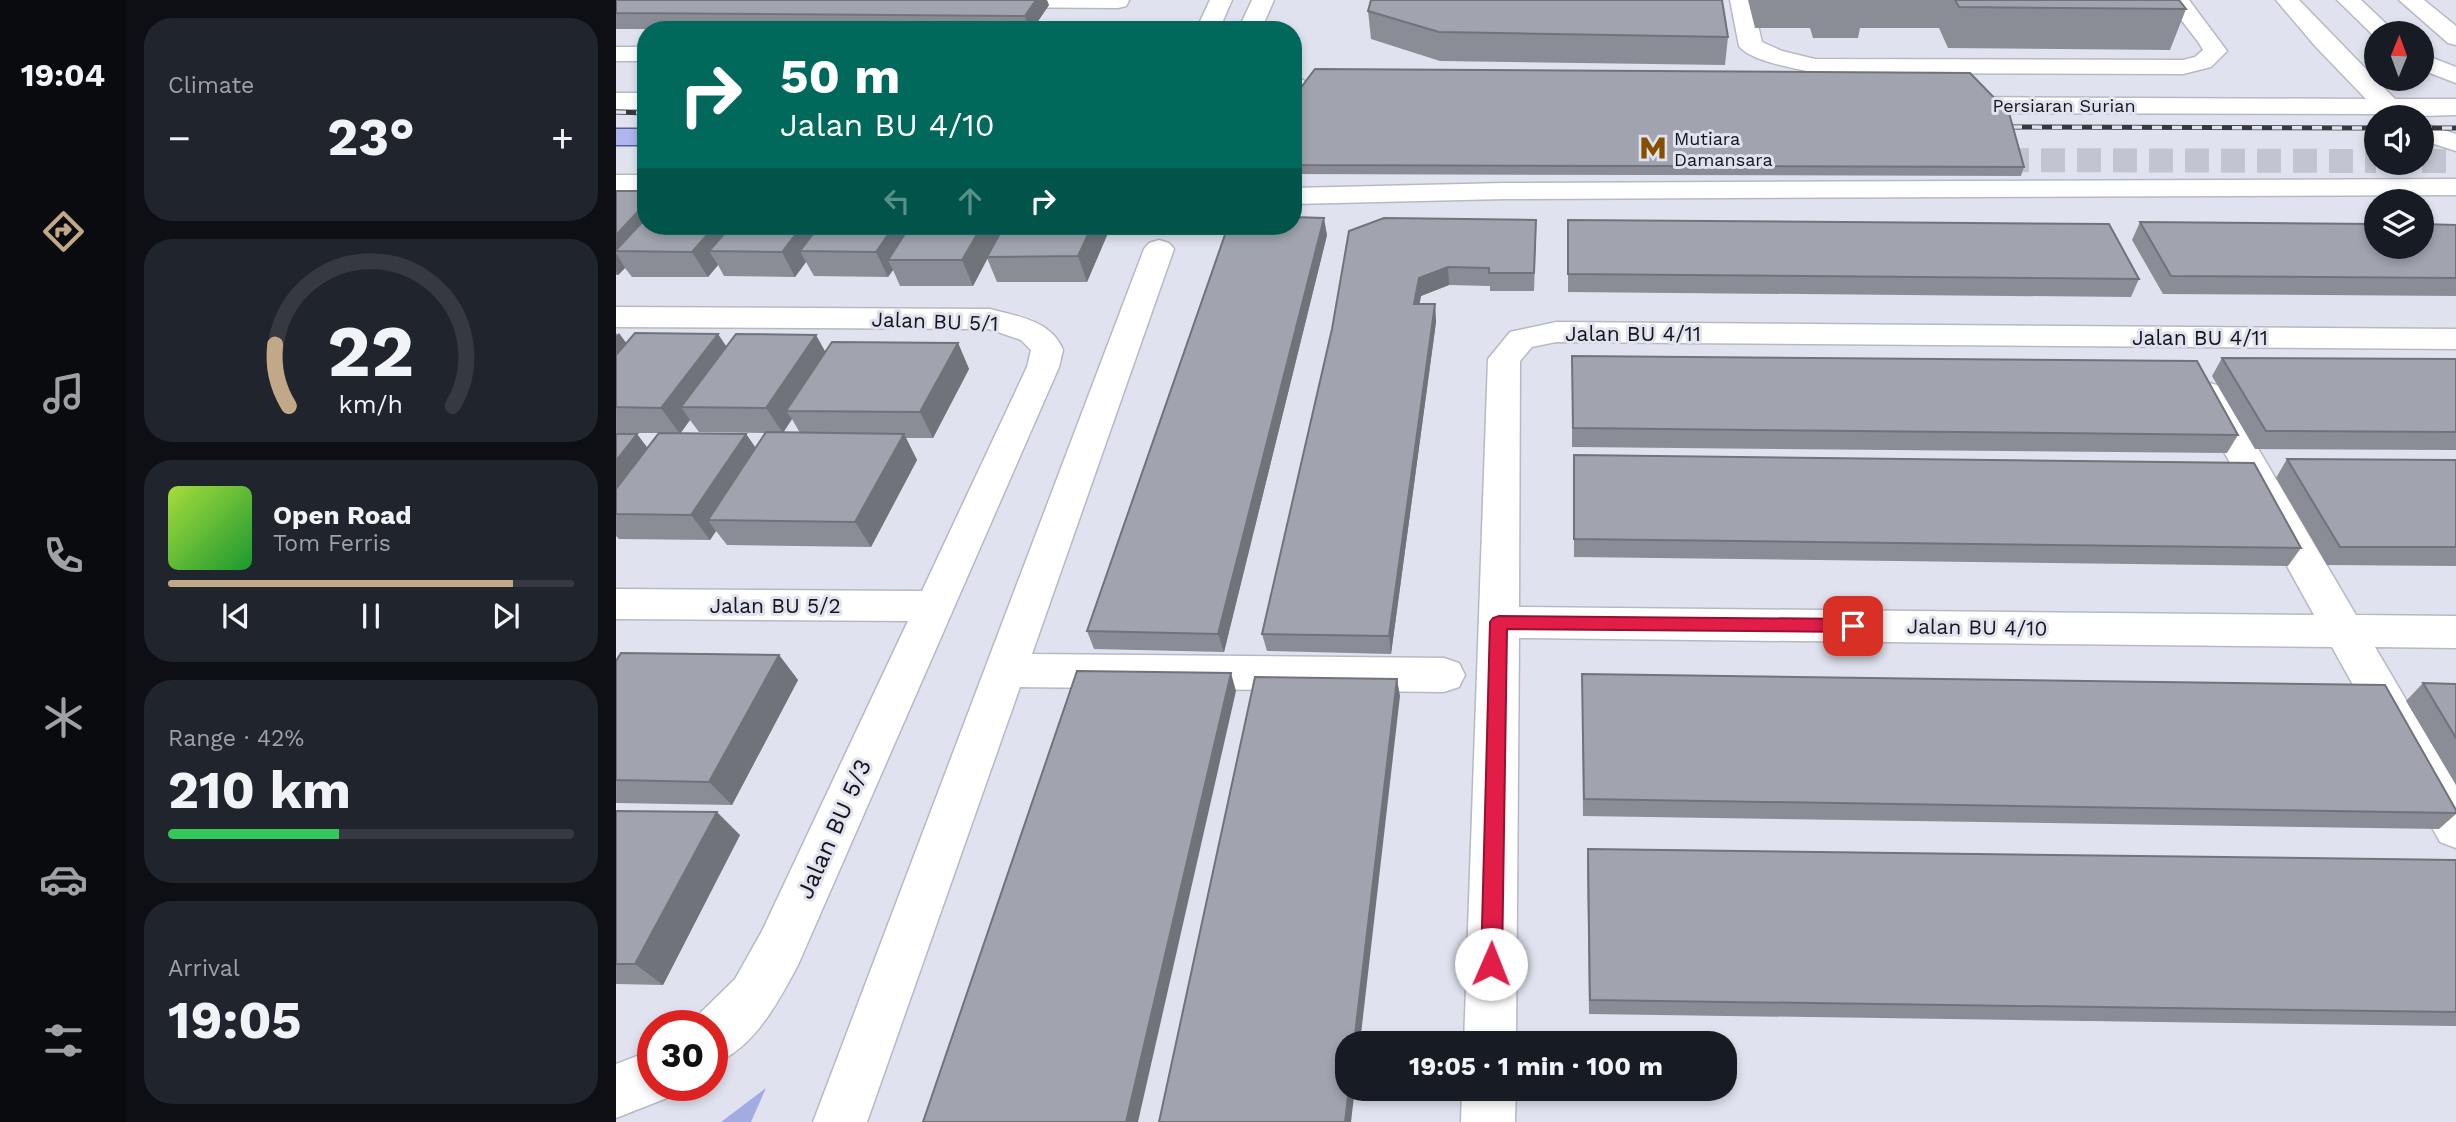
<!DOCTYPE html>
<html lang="en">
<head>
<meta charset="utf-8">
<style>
	:root { --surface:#171b24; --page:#20242c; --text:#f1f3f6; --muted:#9ea1a6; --line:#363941; --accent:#c1a987 }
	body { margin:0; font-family:"Work Sans",sans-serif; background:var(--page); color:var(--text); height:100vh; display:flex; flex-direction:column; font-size:26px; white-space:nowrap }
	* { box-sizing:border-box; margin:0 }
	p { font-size:23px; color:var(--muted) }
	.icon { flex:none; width:38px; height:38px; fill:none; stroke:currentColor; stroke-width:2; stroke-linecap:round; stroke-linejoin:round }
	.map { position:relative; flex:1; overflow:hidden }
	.details { display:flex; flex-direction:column; gap:18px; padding:18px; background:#0d0f14; width:490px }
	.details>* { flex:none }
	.hud { position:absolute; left:21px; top:21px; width:665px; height:214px; border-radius:28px; box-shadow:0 4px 10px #0003; background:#00695c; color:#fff; overflow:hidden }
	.needle { width:46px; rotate:1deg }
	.controls { position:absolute; left:1748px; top:21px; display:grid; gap:14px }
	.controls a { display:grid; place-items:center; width:70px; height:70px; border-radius:50%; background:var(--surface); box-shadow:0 4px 10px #0003; font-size:35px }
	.speed { position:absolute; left:21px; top:1010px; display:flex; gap:14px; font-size:35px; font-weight:700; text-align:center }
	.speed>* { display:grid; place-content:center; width:91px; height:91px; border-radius:50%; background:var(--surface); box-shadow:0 4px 10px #0003; line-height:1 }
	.speed .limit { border:10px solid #d22; background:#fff; color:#111 }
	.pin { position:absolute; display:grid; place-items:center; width:60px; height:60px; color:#fff; margin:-30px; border-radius:14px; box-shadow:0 4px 10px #0006 }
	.me { position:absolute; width:77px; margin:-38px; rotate:1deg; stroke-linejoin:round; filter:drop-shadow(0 0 5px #0008) }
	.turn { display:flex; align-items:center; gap:24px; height:147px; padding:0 28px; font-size:32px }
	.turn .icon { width:91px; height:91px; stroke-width:2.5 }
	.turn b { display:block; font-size:49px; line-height:60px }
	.lanes { display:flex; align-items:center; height:66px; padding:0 28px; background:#0003; justify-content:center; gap:35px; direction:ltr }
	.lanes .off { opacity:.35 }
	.big { font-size:52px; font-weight:700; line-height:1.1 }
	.details .widget { flex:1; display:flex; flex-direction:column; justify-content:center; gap:10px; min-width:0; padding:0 24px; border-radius:28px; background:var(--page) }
	.details .dial { align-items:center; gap:0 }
	.dial svg { height:182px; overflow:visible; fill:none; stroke:var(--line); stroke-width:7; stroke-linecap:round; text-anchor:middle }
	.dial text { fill:var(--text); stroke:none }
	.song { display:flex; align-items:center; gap:21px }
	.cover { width:84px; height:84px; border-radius:10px; background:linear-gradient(135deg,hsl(80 70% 55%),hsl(130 70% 35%)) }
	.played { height:7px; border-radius:4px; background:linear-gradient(90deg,var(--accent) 85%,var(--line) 85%) }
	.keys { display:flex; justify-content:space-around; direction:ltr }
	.heat { display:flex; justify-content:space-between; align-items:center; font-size:38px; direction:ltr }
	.charge { height:10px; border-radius:5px; background:linear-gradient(90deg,#34c759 42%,var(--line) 0) }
	.trip { position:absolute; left:719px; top:1031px; width:402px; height:70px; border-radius:28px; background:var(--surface); box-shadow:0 4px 10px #0003; font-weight:700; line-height:70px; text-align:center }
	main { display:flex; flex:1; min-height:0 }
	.menu { display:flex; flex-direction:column; width:126px; justify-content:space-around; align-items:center; background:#090b0e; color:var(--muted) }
	.menu .icon { width:49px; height:49px }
	.menu .on { color:var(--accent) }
	.menu b { font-size:32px; color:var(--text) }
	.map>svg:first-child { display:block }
	.green { fill:#a2ace3 }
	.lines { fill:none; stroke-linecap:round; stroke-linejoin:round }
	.major-tunnel { stroke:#c2c4cf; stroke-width:24; stroke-dasharray:24 12; stroke-linecap:butt }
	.minor-casing { stroke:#b6b9c4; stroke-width:3 }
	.major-casing { stroke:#555e9a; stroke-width:3 }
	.minor { fill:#fff; fill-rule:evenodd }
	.major { fill:#aeb6ec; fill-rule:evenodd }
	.rail-casing { stroke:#37383e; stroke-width:5 }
	.rail { stroke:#e0e3ef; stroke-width:3.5; stroke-dasharray:10; stroke-linecap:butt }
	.wall { fill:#8a8d96; fill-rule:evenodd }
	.shaded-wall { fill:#71737a }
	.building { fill:#a1a4af; stroke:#71737a; stroke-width:2 }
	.route { fill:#e11d48; stroke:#92132f; stroke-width:2 }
	.labels { text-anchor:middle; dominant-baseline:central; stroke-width:6; stroke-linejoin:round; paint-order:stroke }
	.far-street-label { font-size:18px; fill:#15161a; stroke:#e0e3ef }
	.far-poi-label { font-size:18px; fill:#15161a; stroke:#e0e3ef; text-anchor:start }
	.street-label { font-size:21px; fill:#15161a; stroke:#e0e3ef }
	.near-street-label { font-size:24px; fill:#15161a; stroke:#e0e3ef }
</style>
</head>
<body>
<main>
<nav class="menu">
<b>19:04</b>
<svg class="icon on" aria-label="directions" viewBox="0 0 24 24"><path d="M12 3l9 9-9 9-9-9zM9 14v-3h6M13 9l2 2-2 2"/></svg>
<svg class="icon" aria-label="music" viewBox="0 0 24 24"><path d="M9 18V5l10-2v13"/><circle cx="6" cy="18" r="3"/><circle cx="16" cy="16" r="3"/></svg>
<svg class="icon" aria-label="phone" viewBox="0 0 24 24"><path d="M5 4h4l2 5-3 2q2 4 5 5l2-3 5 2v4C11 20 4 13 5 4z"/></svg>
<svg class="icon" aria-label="climate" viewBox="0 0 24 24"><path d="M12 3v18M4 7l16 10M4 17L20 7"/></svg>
<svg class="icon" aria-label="car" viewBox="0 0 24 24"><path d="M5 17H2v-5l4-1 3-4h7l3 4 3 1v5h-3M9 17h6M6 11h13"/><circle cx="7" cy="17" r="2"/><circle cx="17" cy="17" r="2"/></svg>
<svg class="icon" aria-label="filters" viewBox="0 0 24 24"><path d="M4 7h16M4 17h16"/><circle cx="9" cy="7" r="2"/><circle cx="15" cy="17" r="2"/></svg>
</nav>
<section class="details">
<div class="widget"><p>Climate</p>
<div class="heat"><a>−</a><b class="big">23°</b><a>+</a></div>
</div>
<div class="widget dial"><svg viewBox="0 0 100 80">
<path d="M14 69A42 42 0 1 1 86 69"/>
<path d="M14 69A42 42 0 0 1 8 42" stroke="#c1a987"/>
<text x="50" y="56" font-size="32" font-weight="700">22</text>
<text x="50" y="72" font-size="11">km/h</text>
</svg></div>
<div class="widget">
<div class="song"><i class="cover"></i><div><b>Open Road</b><p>Tom Ferris</p></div></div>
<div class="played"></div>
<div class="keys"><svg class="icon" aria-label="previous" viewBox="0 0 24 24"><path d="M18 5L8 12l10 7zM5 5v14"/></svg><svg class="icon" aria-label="pause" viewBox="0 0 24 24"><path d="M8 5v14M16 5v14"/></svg><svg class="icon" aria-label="next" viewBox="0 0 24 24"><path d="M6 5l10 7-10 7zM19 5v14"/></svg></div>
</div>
<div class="widget"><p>Range · 42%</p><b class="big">210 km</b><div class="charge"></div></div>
<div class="widget"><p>Arrival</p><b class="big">19:05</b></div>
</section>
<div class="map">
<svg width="1840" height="1122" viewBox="0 0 1840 1122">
	<rect width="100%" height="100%" fill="#e0e3ef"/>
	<!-- green -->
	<path class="green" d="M150,1088L135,1122H105Z"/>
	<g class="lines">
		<!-- major-tunnel -->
		<path class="major-tunnel" d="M1353,160L1760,161
			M1806,161H1840"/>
		<defs>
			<path id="minor" d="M369,0H512L513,1L510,6L502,8L380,7L372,5Z
				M594,0H616L603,30H580Z
				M636,0H658L645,30H622Z
				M1114,0H1136L1146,42L1166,51L1199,59L1567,60L1579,57L1587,50L1583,43L1550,0H1573L1611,51L1595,67L1567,74L1199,73C1180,68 1135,62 1123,46Z
				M1660,0H1683L1779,99H1840V115L1768,117L1765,114L1331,113L1322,110L1318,105L1322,100L1331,97L1750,99L1699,46Z
				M1721,0H1745L1780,33H1760V38Z
				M1783,0H1808L1840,26V45L1832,43Z
				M0,47H30V61H0Z
				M1806,54L1840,67V83L1806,70Z
				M677,75L724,99L728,104L724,109C706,114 692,101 677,92Z
				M0,93H30V109H0Z
				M1806,123L1840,134V151L1806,140Z
				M0,175H30V191H0Z
				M1840,179V195L889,199L677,204V188L889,183Z
				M543,240L553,243L558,249L416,654L828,658L843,663L849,675L843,687L828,692L404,687L251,1122H197L528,249L533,243Z
				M0,307L374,309C401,316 436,321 447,350L443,367L182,965C161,1004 139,1047 96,1065V1026H75L77,1020L119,979L146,931L292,621L0,619V589L306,591L411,367L415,350L405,340L373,329L0,327Z
				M940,322L1840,329V349L940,342L916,347L904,361L903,607L1698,615L1576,394L1581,386L1593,383L1605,386L1610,394L1740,615L1840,616V648L1759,647L1840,785V848L1824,842L1716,647L903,638L900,1043H848L872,359L894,332Z
				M37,1050V1085H60L56,1096L0,1118V1064Z
				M846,1088H900L899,1122H845Z"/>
			<path id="major" d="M0,129H30V145H0Z"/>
		</defs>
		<!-- minor casing -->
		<use href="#minor" class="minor-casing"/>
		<!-- major casing -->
		<use href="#major" class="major-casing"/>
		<!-- minor -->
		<use href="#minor" class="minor"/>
		<!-- major -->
		<use href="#major" class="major"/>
		<defs>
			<path id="rail" d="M0,112L30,113
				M1376,127L1760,128
				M1806,128H1840"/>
		</defs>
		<!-- rail casing -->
		<use href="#rail" class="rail-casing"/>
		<!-- rail -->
		<use href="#rail" class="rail"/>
	</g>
	<!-- wall -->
	<path class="wall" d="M0,0L433,5L416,30L0,29Z
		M1132,0H1563L1570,9L1554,50L1332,48L1323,28H1244L1242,38H1197L1194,28H1139Z
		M752,11L1112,37L1109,65L824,61L755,39Z
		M677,98L1408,167L1405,176L677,174Z
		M0,191L30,226H495L471,282H381L371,258L357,286H284L277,270L272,277L198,276L190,262L179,277L108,276L102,265L92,277H16L9,268L2,275H0Z
		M952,220L1523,279L1515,297L952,292Z
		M1524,222L1840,225V296L1547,294L1516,240Z
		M733,231L920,237L918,291H874V286L833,285L805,296L803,304H819L820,322L775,654L651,651L646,634L716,329Z
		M711,235L608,652L478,649L471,631Z
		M0,333L10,343L110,346L210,352L342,343L353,369L317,438H290L301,460L255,547L111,545L100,531L94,540L3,539L0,536V434H21L31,447L42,433H0ZM176,419L184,433L167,432ZM74,420L83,432L149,433L140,448L130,434L64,433Z
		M956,356L1622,435L1611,453L956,447Z
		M1606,358L1840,359V450L1639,449L1596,376Z
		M958,455L1685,548L1672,566L958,557Z
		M1671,459L1840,460V566L1711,565L1660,478Z
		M163,655L182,680L116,805L0,803V659Z
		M966,674L1840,810V814L1823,829L967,816L966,691Z
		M1807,683L1840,684V785L1790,701Z
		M0,811L124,835L47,985L0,984Z
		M972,849L1840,860V1026L973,1014L971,865Z"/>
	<!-- shaded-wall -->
	<path class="shaded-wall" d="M420,0H431L433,5L416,30H413L409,16Z
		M30,203V226L0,251V235Z
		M708,218L711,235L608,652L602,634Z
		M99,226H134L93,251L102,265L92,277L76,252Z
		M186,226H217L184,251L190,262L179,277L166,252Z
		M278,226H306L272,260L277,270L272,277L260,252Z
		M366,226H389L357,286L346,260Z
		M476,226H495L471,282L462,256Z
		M0,253L9,268L2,275L0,272Z
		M832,267L833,285L805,296L800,322L798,304L803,278Z
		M819,304L820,322L775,654L773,636Z
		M3,333L21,358L0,384V336Z
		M102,334L119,359L65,407L74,420L64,434L45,408Z
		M200,335L214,360L170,411L176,419L167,433L150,408Z
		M342,343L353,369L317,438L304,412Z
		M21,434L40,460L0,514V461Z
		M130,434L147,459L92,520L100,531L94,540L75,515Z
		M288,434L301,460L255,547L239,522Z
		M163,655L182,680L116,805L93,782Z
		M615,673L620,691L522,1122H510Z
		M781,679L784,696L744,1043H738Z
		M101,812L124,835L47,985L19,964Z
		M733,1088H739L735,1122H729Z"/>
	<!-- building -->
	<path class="building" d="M0,0H420L409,16L0,13Z
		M755,0H1106L1112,37L823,32L752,11Z
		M1339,0H1563L1570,9L1343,7Z
		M699,69L1354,73L1393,113L1408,167L677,165V98Z
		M0,191H30V203L0,235Z
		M677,217L708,218L602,634L471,631L612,226H677Z
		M30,218V226H99L76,252L0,251V250Z
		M768,218L920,220L918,273H873V268L832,267L803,278L798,304H819L773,636L646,634L716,329L733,231Z
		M952,220L1493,224L1523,279L952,274Z
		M1524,222L1760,224V247H1806V224L1840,225V278L1555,276Z
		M115,226H186L166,252L93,251Z
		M203,226H278L260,252L184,251Z
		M294,226H366L346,260H272Z
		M388,226H476L462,256L371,257Z
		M19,333L102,334L45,408L0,407V355Z
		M120,334L200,335L150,408L65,407Z
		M216,342L342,343L304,412L170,411Z
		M956,356L1581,361L1622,435L957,428Z
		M1606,358L1840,359V432L1650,431Z
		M150,432L288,434L239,522L92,520Z
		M43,433L130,434L75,515L0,514V489Z
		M0,434H21L0,461Z
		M958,455L1638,463L1685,548L958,539Z
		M1671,459L1840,460V547H1724Z
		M5,653L163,655L93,782L0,780V661Z
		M461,671L615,673L510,1122H307Z
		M966,674L1769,685L1840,810V813L968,799Z
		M639,677L781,679L738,1043H732V1088H733L729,1122H543Z
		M1807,683L1840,684V738Z
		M0,811L101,812L19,964H0Z
		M972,849L1840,860V1012L974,1000Z"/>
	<!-- route -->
	<path class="route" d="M883,616L1237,619L1243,621L1246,626L1243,630L1237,632L891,629L886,964L883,972L875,974L868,972L865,964L874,622L877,618Z"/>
	<!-- icons -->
	<defs>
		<symbol id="metro-bare" viewBox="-9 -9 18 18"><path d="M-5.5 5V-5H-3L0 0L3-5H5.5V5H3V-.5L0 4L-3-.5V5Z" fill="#864f00" stroke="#e0e3ef" stroke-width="2.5" paint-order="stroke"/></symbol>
	</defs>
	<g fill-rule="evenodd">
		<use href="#metro-bare" x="1018" y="129" width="38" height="38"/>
	</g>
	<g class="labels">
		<!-- far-street labels -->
		<g class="far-street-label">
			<text x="1448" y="105">Persiaran Surian</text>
		</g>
		<!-- far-poi labels -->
		<g class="far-poi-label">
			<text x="1058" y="138">Mutiara<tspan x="1058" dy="21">Damansara</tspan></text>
		</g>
		<!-- street labels -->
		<g class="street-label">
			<text transform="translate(319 321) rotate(2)">Jalan BU 5/1</text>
			<text x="1017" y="333">Jalan BU 4/11</text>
			<text x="1584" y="337">Jalan BU 4/11</text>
			<text x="159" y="605">Jalan BU 5/2</text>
			<text transform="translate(1361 627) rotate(1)">Jalan BU 4/10</text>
		</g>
		<!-- near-street labels -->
		<g class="near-street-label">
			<text transform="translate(218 829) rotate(-66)">Jalan BU 5/3</text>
		</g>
	</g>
</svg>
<div class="controls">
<a><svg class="needle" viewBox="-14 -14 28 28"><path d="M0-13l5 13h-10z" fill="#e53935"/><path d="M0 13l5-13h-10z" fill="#9ea1a6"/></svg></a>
<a><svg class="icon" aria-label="sound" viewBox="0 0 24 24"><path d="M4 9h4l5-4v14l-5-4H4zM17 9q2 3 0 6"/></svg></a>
<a><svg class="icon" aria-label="layers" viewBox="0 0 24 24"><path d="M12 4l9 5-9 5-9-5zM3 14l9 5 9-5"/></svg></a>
</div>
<div class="speed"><div class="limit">30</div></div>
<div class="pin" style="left:1237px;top:626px;background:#d93025"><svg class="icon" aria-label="arrive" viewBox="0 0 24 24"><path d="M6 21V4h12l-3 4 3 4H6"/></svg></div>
<svg class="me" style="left:875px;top:964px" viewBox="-20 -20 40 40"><circle r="19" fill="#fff"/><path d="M0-13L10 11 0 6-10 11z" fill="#e11d48"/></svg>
<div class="trip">19:05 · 1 min · 100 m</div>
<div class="hud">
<div class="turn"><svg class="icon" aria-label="right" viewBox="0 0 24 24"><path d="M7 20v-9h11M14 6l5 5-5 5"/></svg><div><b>50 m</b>Jalan BU 4/10</div></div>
<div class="lanes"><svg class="icon off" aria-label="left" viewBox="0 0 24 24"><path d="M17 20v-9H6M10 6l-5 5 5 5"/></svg><svg class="icon off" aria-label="ahead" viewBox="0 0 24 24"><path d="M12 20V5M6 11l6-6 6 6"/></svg><svg class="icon" aria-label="right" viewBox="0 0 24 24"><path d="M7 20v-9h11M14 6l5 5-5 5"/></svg></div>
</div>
</div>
</main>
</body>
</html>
